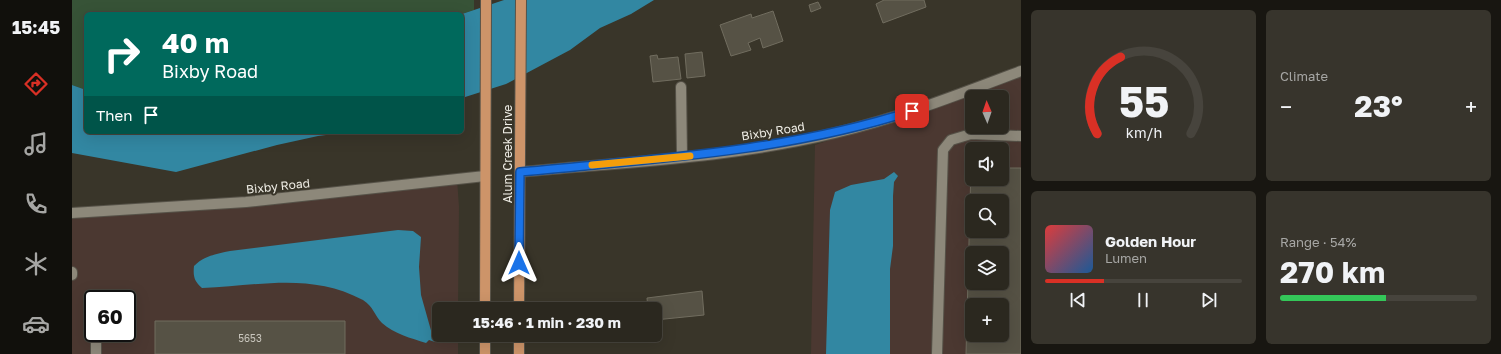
<!DOCTYPE html>
<html lang="en">
<head>
<meta charset="utf-8">
<style>
	:root { --surface:#2b281f; --page:#37342c; --text:#f1f3f6; --muted:#a6a6a4; --line:#47443d; --accent:#d93025 }
	body { margin:0; font-family:"Golos Text",sans-serif; background:var(--page); color:var(--text); height:100vh; display:flex; flex-direction:column; font-size:15px; white-space:nowrap }
	* { box-sizing:border-box; margin:0 }
	p { font-size:13px; color:var(--muted) }
	.icon { flex:none; width:22px; height:22px; fill:none; stroke:currentColor; stroke-width:2; stroke-linecap:round; stroke-linejoin:round }
	.map { position:relative; flex:1; overflow:hidden }
	.details { display:flex; flex-direction:column; gap:10px; padding:10px; background:#181611; width:480px }
	.details>* { flex:none }
	.hud { position:absolute; left:12px; top:12px; width:380px; height:122px; border-radius:6px; box-shadow:0 4px 16px #0002,0 0 0 1px var(--line); background:#00695c; color:#fff; overflow:hidden }
	.needle { width:26px; rotate:358deg }
	.controls { position:absolute; left:893px; top:90px; display:grid; gap:8px }
	.controls a { display:grid; place-items:center; width:44px; height:44px; border-radius:6px; background:var(--surface); box-shadow:0 4px 16px #0002,0 0 0 1px var(--line); font-size:20px }
	.speed { position:absolute; left:12px; top:290px; display:flex; gap:8px; font-size:20px; font-weight:700; text-align:center }
	.speed>* { display:grid; place-content:center; width:52px; height:52px; border-radius:50%; background:var(--surface); box-shadow:0 4px 16px #0002,0 0 0 1px var(--line); line-height:1 }
	.speed .limit { border:2px solid #111; border-radius:6px; background:#fff; color:#111 }
	.pin { position:absolute; display:grid; place-items:center; width:34px; height:34px; color:#fff; margin:-17px; border-radius:8px; box-shadow:0 2px 6px #0006 }
	.me { position:absolute; width:44px; margin:-22px; rotate:0deg; stroke-linejoin:round; filter:drop-shadow(0 0 3px #0008) }
	.turn { display:flex; align-items:center; gap:14px; height:84px; padding:0 12px; font-size:18px }
	.turn .icon { width:52px; height:52px; stroke-width:2.5 }
	.turn b { display:block; font-size:28px; line-height:34px }
	.then { display:flex; align-items:center; height:38px; padding:0 12px; background:#0003; gap:8px; font-size:15px }
	.big { font-size:30px; font-weight:700; line-height:1.1 }
	.details .card { flex:1; display:flex; flex-direction:column; justify-content:center; gap:6px; min-width:0; padding:0 14px; border-radius:6px; background:var(--page) }
	.details .dial { align-items:center; gap:0 }
	.dial svg { height:104px; overflow:visible; fill:none; stroke:var(--line); stroke-width:7; stroke-linecap:round; text-anchor:middle }
	.dial text { fill:var(--text); stroke:none }
	.song { display:flex; align-items:center; gap:12px }
	.cover { width:48px; height:48px; border-radius:6px; background:linear-gradient(135deg,hsl(0 70% 55%),hsl(210 70% 35%)) }
	.played { height:4px; border-radius:2px; background:linear-gradient(90deg,var(--accent) 30%,var(--line) 30%) }
	.keys { display:flex; justify-content:space-around; direction:ltr }
	.heat { display:flex; justify-content:space-between; align-items:center; font-size:22px; direction:ltr }
	.charge { height:6px; border-radius:3px; background:linear-gradient(90deg,#34c759 54%,var(--line) 0) }
	.details .tiles { flex:1; display:grid; gap:10px; grid-template-columns:repeat(2,1fr) }
	.trip { position:absolute; left:360px; top:302px; width:230px; height:40px; border-radius:6px; background:var(--surface); box-shadow:0 4px 16px #0002,0 0 0 1px var(--line); font-weight:700; line-height:40px; text-align:center }
	main { display:flex; flex:1; min-height:0 }
	.tab-bar { display:flex; flex-direction:column; width:72px; justify-content:space-around; align-items:center; background:#11100c; color:var(--muted) }
	.tab-bar .icon { width:28px; height:28px }
	.tab-bar .active { color:var(--accent) }
	.tab-bar b { font-size:18px; color:var(--text) }
	.map>svg:first-child { display:block }
	.industrial { fill:#4b3831; fill-rule:evenodd }
	.green { fill:#375337 }
	.water { fill:#3287a2 }
	.building { fill:#565245; stroke:#716d5f; fill-rule:evenodd }
	.lines { fill:none; stroke-linecap:round; stroke-linejoin:round }
	.minor-casing { stroke:#565248; stroke-width:12 }
	.major-casing { stroke:#565248; stroke-width:12 }
	.minor { stroke:#8d887a; stroke-width:10 }
	.major { stroke:#cd9469; stroke-width:10 }
	.route-casing { stroke:#114b97; stroke-width:10 }
	.route { stroke:#1a73e8; stroke-width:7 }
	.slow { stroke:#f59e0b; stroke-width:7 }
	.labels { text-anchor:middle; dominant-baseline:central; stroke-width:4; stroke-linejoin:round; paint-order:stroke }
	.number-label { font-size:10px; fill:#c9c6bd }
	.street-label { font-size:12px; fill:#efede5; stroke:#393529 }
</style>
</head>
<body>
<main>
<nav class="tab-bar">
<b>15:45</b>
<svg class="icon active" aria-label="directions" viewBox="0 0 24 24"><path d="M12 3l9 9-9 9-9-9zM9 14v-3h6M13 9l2 2-2 2"/></svg>
<svg class="icon" aria-label="music" viewBox="0 0 24 24"><path d="M9 18V5l10-2v13"/><circle cx="6" cy="18" r="3"/><circle cx="16" cy="16" r="3"/></svg>
<svg class="icon" aria-label="phone" viewBox="0 0 24 24"><path d="M5 4h4l2 5-3 2q2 4 5 5l2-3 5 2v4C11 20 4 13 5 4z"/></svg>
<svg class="icon" aria-label="climate" viewBox="0 0 24 24"><path d="M12 3v18M4 7l16 10M4 17L20 7"/></svg>
<svg class="icon" aria-label="car" viewBox="0 0 24 24"><path d="M5 17H2v-5l4-1 3-4h7l3 4 3 1v5h-3M9 17h6M6 11h13"/><circle cx="7" cy="17" r="2"/><circle cx="17" cy="17" r="2"/></svg>
</nav>
<div class="map">
<svg width="949" height="354" viewBox="0 0 949 354">
	<rect width="100%" height="100%" fill="#393529"/>
	<!-- industrial -->
	<path class="industrial" d="M949,76V354H739L743,145ZM900,97H930V127H900ZM900,149H930V179H900ZM900,201H930V231H900ZM900,253H930V283H900ZM900,305H930V335H900Z
		M385,179L387,207L386,309H367V335H386V354H0V213ZM21,299H55V333H21Z"/>
	<!-- green -->
	<path class="green" d="M0,0H402V10L390,14H14V90L0,85Z"/>
	<!-- water -->
	<path class="water" d="M432,0H582L559,14L528,28L498,50L434,84L390,98V14Z
		M0,85L14,90V132H278L246,136L205,145L104,172L0,153Z
		M822,172L826,176L822,182L821,196V246L818,269V354H754L758,210L763,192L779,185L812,179Z
		M326,230L341,231L349,237L347,267L349,295L360,334L365,340L363,342L357,340L354,343C339,338 322,334 310,323C302,315 302,307 291,300C238,272 187,286 130,288C122,281 121,276 122,266C132,256 144,254 158,251Z"/>
	<!-- building -->
	<path class="building" d="M812,0H852L854,7L811,23L804,4Z
		M746,2L749,8L739,12L737,5Z
		M701,11L711,41L691,48L688,38L676,43L679,50L659,56L648,25L679,14L680,18Z
		M630,52L633,76L615,78L613,54Z
		M585,55L586,59L606,57L609,79L581,82L578,56Z
		M899,167H900V179H930V168H949V354H894ZM900,201H930V231H900ZM900,253H930V283H900ZM900,305H930V335H900Z
		M630,291L632,315L583,320V309H576L575,298Z
		M83,321H273V354H83Z"/>
	<g class="lines">
		<defs>
			<path id="minor" d="M609,87L610,156
				M448,172C553,162 660,158 763,133C827,118 888,94 949,71
				M0,213L174,202L413,176
				M0,272V275
				M24,354V337
				M865,354L871,150L879,140L899,134L949,136"/>
			<path id="major" d="M413,309L414,0
				M447,309L449,0
				M413,354V335
				M447,354V335"/>
		</defs>
		<!-- minor casing -->
		<use href="#minor" class="minor-casing"/>
		<!-- major casing -->
		<use href="#major" class="major-casing"/>
		<!-- minor -->
		<use href="#minor" class="minor"/>
		<!-- major -->
		<use href="#major" class="major"/>
	</g>
	<g class="lines">
		<defs>
			<path id="route" d="M447,263L448,172C580,159 713,152 840,111"/>
		</defs>
		<!-- route casing -->
		<use href="#route" class="route-casing"/>
		<!-- route -->
		<use href="#route" class="route"/>
		<!-- slow -->
		<path class="slow" d="M520,165L618,156"/>
	</g>
	<g class="labels">
		<!-- number labels -->
		<g class="number-label">
			<text x="178" y="338">5653</text>
		</g>
		<!-- street labels -->
		<g class="street-label">
			<text transform="translate(701 131) rotate(-9)">Bixby Road</text>
			<text transform="translate(435 154) rotate(-90)">Alum Creek Drive</text>
			<text transform="translate(206 186) rotate(-6)">Bixby Road</text>
		</g>
	</g>
</svg>
<div class="controls">
<a><svg class="needle" viewBox="-14 -14 28 28"><path d="M0-13l5 13h-10z" fill="#e53935"/><path d="M0 13l5-13h-10z" fill="#a6a6a4"/></svg></a>
<a><svg class="icon" aria-label="sound" viewBox="0 0 24 24"><path d="M4 9h4l5-4v14l-5-4H4zM17 9q2 3 0 6"/></svg></a>
<a><svg class="icon" aria-label="search" viewBox="0 0 24 24"><circle cx="10" cy="10" r="6"/><path d="M15 15l6 6"/></svg></a>
<a><svg class="icon" aria-label="layers" viewBox="0 0 24 24"><path d="M12 4l9 5-9 5-9-5zM3 14l9 5 9-5"/></svg></a>
<a>+</a>
</div>
<div class="speed"><div class="limit">60</div></div>
<div class="pin" style="left:840px;top:111px;background:#d93025"><svg class="icon" aria-label="arrive" viewBox="0 0 24 24"><path d="M6 21V4h12l-3 4 3 4H6"/></svg></div>
<svg class="me" style="left:447px;top:263px" viewBox="-20 -20 40 40"><path d="M0-17L14 15 0 8-14 15z" fill="#1a73e8" stroke="#fff" stroke-width="4"/></svg>
<div class="trip">15:46 · 1 min · 230 m</div>
<div class="hud">
<div class="turn"><svg class="icon" aria-label="right" viewBox="0 0 24 24"><path d="M7 20v-9h11M14 6l5 5-5 5"/></svg><div><b>40 m</b>Bixby Road</div></div>
<div class="then">Then<svg class="icon" aria-label="arrive" viewBox="0 0 24 24"><path d="M6 21V4h12l-3 4 3 4H6"/></svg></div>
</div>
</div>
<section class="details">
<div class="tiles">
<div class="card dial"><svg viewBox="0 0 100 80">
<path d="M14 69A42 42 0 1 1 86 69"/>
<path d="M14 69A42 42 0 0 1 32 10" stroke="#d93025"/>
<text x="50" y="56" font-size="32" font-weight="700">55</text>
<text x="50" y="72" font-size="11">km/h</text>
</svg></div>
<div class="card"><p>Climate</p>
<div class="heat"><a>−</a><b class="big">23°</b><a>+</a></div>
</div>
<div class="card">
<div class="song"><i class="cover"></i><div><b>Golden Hour</b><p>Lumen</p></div></div>
<div class="played"></div>
<div class="keys"><svg class="icon" aria-label="previous" viewBox="0 0 24 24"><path d="M18 5L8 12l10 7zM5 5v14"/></svg><svg class="icon" aria-label="pause" viewBox="0 0 24 24"><path d="M8 5v14M16 5v14"/></svg><svg class="icon" aria-label="next" viewBox="0 0 24 24"><path d="M6 5l10 7-10 7zM19 5v14"/></svg></div>
</div>
<div class="card"><p>Range · 54%</p><b class="big">270 km</b><div class="charge"></div></div>
</div>
</section>
</main>
</body>
</html>
